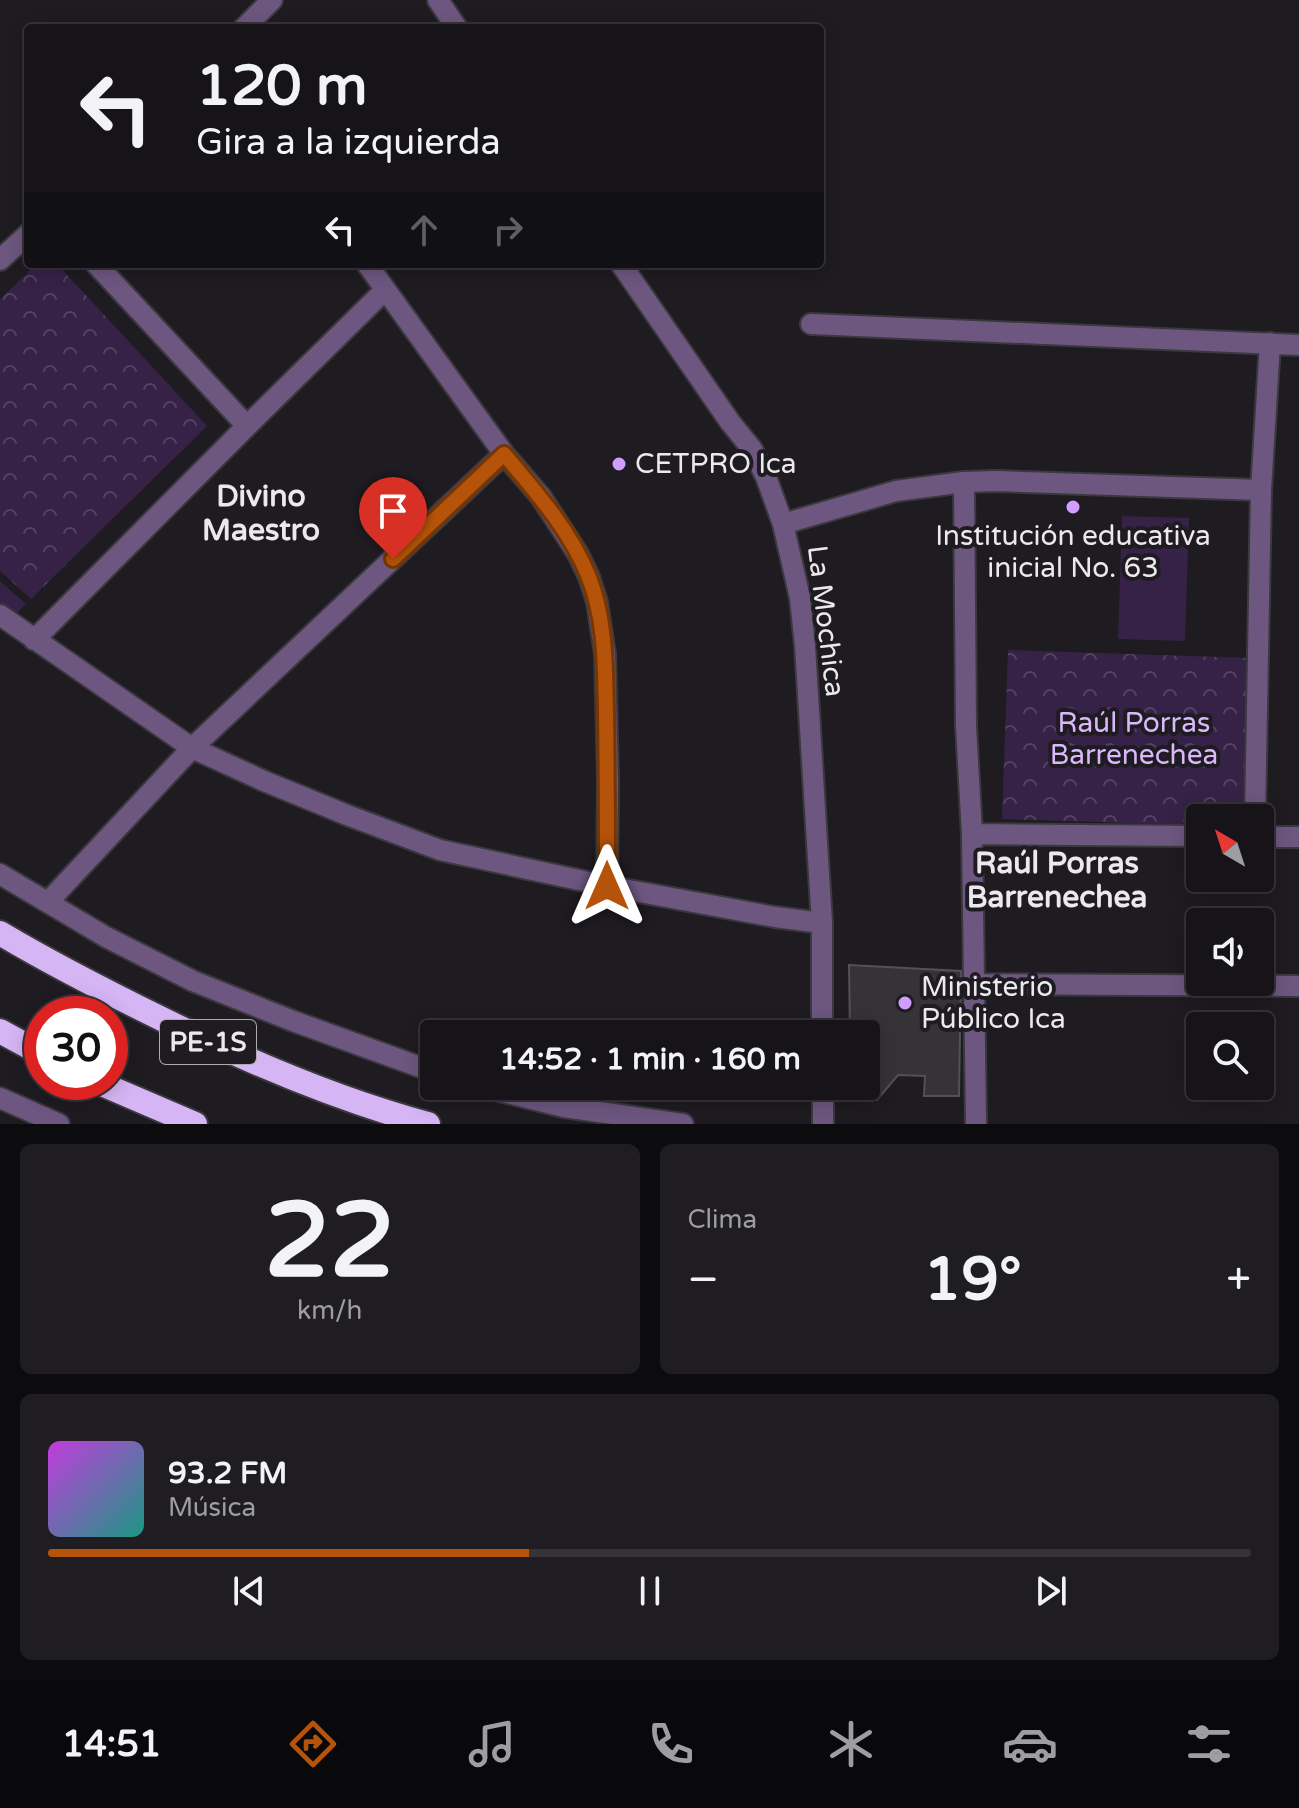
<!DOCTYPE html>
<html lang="es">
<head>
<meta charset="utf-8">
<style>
	:root { --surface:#161419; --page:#1f1d22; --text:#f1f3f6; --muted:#9e9ea2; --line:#353338; --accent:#b45309 }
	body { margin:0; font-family:"Varela Round",sans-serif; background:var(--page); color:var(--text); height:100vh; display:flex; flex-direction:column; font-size:30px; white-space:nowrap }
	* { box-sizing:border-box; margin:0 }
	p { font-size:26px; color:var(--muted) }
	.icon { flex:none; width:44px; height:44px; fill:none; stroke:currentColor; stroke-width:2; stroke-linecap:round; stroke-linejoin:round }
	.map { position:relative; height:1124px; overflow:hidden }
	.drawer { display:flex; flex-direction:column; gap:20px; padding:20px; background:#0c0b0e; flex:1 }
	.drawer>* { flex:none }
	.top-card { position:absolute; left:24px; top:24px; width:800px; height:244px; border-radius:8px; box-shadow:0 4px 20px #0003,0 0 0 2px var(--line); background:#161419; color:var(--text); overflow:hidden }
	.needle { width:52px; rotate:321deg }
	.controls { position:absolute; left:1186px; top:804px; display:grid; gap:16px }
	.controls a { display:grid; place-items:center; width:88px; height:88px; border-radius:8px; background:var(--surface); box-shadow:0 4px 20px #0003,0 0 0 2px var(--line); font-size:40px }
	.speed { position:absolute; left:24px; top:996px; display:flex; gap:16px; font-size:40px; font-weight:700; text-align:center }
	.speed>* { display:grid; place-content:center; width:104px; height:104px; border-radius:50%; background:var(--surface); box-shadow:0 4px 20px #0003,0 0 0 2px var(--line); line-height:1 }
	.speed .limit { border:12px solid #d22; background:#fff; color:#111 }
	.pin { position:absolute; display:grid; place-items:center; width:68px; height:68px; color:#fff; margin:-82px -34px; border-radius:50% 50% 50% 0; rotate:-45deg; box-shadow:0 0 8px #0007 }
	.pin .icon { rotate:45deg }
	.me { position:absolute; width:88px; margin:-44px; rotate:0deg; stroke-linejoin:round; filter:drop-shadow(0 0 6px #0008) }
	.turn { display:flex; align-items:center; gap:28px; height:168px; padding:0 40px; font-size:36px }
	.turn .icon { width:104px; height:104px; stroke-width:2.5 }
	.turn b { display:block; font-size:56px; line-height:68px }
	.lanes { display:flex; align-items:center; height:76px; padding:0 40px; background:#0003; justify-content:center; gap:40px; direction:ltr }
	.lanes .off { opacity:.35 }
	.big { font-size:60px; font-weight:700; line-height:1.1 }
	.drawer .card { flex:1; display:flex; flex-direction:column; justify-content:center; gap:12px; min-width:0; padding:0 28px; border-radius:12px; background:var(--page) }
	.drawer .dial { align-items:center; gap:0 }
	.dial b { font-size:104px; line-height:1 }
	.song { display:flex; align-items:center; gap:24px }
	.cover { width:96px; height:96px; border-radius:12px; background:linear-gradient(135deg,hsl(290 70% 55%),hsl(170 70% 35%)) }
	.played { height:8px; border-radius:4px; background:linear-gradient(90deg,var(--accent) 40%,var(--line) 40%) }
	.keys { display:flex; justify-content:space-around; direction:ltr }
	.heat { display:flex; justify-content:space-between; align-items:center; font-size:44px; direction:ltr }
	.drawer .tiles { flex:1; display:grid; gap:20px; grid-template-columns:1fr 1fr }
	.card:last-child { grid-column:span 2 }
	.trip { position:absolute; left:420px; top:1020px; width:460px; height:80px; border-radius:8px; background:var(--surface); box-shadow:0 4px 20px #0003,0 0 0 2px var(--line); font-weight:700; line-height:80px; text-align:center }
	.tab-bar { display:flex; height:128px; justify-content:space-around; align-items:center; background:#09080a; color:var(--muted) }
	.tab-bar .icon { width:56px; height:56px }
	.tab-bar .selected { color:var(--accent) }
	.tab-bar b { font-size:36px; color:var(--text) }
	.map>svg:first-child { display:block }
	.green { fill:#352246 }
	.forest { fill:url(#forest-crowns) }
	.building { fill:#353238; stroke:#535057; stroke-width:2 }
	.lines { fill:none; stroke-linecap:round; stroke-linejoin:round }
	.street-casing { stroke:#3b383e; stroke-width:24 }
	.highway-casing { stroke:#3b383e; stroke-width:28 }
	.street { stroke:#6d5781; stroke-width:20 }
	.highway { stroke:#d6b5f5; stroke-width:24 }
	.route-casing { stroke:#753606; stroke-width:20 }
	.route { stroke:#b45309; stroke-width:14 }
	.poi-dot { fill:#d19dfe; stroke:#1e1b21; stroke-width:3 }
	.labels { text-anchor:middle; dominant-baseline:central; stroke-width:8; stroke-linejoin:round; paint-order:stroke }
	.shield { fill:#1e1b21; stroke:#aeabb0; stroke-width:2 }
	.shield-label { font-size:26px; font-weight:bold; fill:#ebe9ed }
	.poi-label { font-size:28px; fill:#ebe9ed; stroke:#1e1b21; text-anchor:start }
	.street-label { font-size:28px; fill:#ebe9ed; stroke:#1e1b21 }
	.park-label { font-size:28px; fill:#dab6fb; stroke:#1e1b21 }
	.neighbourhood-label { font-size:30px; font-weight:bold; fill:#ebe9ed; stroke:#1e1b21 }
</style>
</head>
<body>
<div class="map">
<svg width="1299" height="1124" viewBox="0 0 1299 1124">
	<defs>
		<pattern id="forest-crowns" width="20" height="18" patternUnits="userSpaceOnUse" patternTransform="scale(2)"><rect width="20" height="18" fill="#352246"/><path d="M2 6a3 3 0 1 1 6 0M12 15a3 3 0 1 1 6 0" fill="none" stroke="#524261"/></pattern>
	</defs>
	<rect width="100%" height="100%" fill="#1e1b21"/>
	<!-- green -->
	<path class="green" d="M1122,516L1189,518L1185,641L1118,639Z
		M0,581L26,604L14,616L0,604Z"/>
	<!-- forest -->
	<path class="forest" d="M37,264H57L207,426L31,599L0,571V299Z
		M1008,650L1250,658L1244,818H1200V825L1002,819Z"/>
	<!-- building -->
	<path class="building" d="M849,965L961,971L959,1096H924L925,1076L898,1075L877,1100L867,1095L864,1091V1086H866V1034H850Z"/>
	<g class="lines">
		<defs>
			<path id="street" d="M438,0L457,28
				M244,28L272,0
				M0,260L28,234
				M96,264L247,426
				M367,264L504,454L541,497L578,554L589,577L597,602L605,654L608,780L607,886
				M621,264L730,422L752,449L766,477L783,524L800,598L805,646L822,923V1034
				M811,324L1299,345
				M964,482L966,726L972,834L976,1124
				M783,524L896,491L964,482L997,481L1261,490
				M0,615L192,748L264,781L347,815L440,850L607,886L775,917L822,923
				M34,640L247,426L385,290
				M1255,818L1261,490L1270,343
				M972,834L1200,836
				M1260,837H1299
				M0,874L106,937L193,981L293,1021L434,1072
				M48,902L192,748L504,454
				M975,984L1299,986
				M479,1086L564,1107L683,1124
				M823,1086V1124
				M0,1098L59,1124"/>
			<path id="highway" d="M0,933C52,964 107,992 162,1019C247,1061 335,1099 428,1124
				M0,1031L42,1054
				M97,1082L195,1124"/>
		</defs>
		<!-- street casing -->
		<use href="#street" class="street-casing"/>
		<!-- highway casing -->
		<use href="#highway" class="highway-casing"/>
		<!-- street -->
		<use href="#street" class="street"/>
		<!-- highway -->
		<use href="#highway" class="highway"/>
	</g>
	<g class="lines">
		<defs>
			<path id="route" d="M393,559L504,454C536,492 569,529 588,575C606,619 605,667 606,714C607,772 607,829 607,886"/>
		</defs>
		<!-- route casing -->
		<use href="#route" class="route-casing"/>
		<!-- route -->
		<use href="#route" class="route"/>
	</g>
	<!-- markers -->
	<g class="poi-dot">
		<circle cx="619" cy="464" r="8"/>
		<circle cx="1073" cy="507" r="8"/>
		<circle cx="905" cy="1003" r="8"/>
	</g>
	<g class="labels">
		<!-- shield labels -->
		<rect class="shield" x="160" y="1020" width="96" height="44" rx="6"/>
		<g class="shield-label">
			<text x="208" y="1042">PE-1S</text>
		</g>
		<!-- poi labels -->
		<g class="poi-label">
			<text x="635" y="464">CETPRO Ica</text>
			<text x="1073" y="536" text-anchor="middle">Institución educativa<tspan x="1073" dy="32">inicial No. 63</tspan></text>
			<text x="921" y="987">Ministerio<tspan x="921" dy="32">Público Ica</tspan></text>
		</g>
		<!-- street labels -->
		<g class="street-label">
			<text transform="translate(826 621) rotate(83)">La Mochica</text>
		</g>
		<!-- park labels -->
		<g class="park-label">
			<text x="1134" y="723">Raúl Porras<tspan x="1134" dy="32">Barrenechea</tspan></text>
		</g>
		<!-- neighbourhood labels -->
		<g class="neighbourhood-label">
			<text x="261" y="496">Divino<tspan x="261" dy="34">Maestro</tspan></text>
			<text x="1057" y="863">Raúl Porras<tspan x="1057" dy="34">Barrenechea</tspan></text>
		</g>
	</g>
</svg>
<div class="controls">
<a><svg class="needle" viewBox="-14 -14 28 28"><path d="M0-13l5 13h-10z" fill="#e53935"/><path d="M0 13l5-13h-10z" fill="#9e9ea2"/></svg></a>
<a><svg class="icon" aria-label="sound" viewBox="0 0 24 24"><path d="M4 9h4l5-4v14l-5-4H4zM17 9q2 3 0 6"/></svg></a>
<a><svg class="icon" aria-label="search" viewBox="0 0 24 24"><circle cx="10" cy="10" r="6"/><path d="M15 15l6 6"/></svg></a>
</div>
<div class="speed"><div class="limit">30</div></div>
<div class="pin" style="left:393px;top:559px;background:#d93025"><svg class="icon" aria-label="arrive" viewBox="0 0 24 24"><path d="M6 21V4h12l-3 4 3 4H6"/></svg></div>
<svg class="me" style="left:607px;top:886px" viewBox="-20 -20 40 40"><path d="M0-17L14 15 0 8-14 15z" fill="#b45309" stroke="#fff" stroke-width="4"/></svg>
<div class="trip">14:52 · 1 min · 160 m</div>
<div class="top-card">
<div class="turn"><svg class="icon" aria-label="left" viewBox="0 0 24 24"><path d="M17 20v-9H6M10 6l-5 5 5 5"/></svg><div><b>120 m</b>Gira a la izquierda</div></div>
<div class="lanes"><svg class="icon" aria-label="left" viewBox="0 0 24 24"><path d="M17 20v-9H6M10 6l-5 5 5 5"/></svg><svg class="icon off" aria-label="ahead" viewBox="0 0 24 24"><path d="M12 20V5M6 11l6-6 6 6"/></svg><svg class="icon off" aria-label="right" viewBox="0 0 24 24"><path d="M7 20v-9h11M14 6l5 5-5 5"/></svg></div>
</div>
</div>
<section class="drawer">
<div class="tiles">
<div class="card dial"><b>22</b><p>km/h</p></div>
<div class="card"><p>Clima</p>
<div class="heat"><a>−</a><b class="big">19°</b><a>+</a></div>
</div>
<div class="card">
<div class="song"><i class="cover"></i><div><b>93.2 FM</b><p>Música</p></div></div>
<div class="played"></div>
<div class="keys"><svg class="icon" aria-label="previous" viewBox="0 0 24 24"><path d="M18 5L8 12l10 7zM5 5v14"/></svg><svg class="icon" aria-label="pause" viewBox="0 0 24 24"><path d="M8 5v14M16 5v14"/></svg><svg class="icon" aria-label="next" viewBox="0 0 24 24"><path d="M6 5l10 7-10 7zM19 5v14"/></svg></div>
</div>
</div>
</section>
<nav class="tab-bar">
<b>14:51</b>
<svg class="icon selected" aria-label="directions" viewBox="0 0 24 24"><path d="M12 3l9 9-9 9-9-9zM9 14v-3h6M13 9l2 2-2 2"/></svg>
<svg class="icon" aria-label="music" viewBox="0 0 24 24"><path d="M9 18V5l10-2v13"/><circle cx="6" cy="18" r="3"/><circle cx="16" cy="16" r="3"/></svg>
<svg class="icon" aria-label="phone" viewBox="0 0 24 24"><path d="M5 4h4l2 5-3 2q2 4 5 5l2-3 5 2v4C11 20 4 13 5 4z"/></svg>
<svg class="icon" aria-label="climate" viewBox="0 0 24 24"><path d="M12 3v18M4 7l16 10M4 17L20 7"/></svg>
<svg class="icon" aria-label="car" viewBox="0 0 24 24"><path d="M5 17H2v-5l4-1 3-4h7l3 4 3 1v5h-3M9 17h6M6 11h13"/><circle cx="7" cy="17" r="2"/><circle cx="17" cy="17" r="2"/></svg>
<svg class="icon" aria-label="filters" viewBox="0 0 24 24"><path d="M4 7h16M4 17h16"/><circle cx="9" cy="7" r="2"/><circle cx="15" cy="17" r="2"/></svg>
</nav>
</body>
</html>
